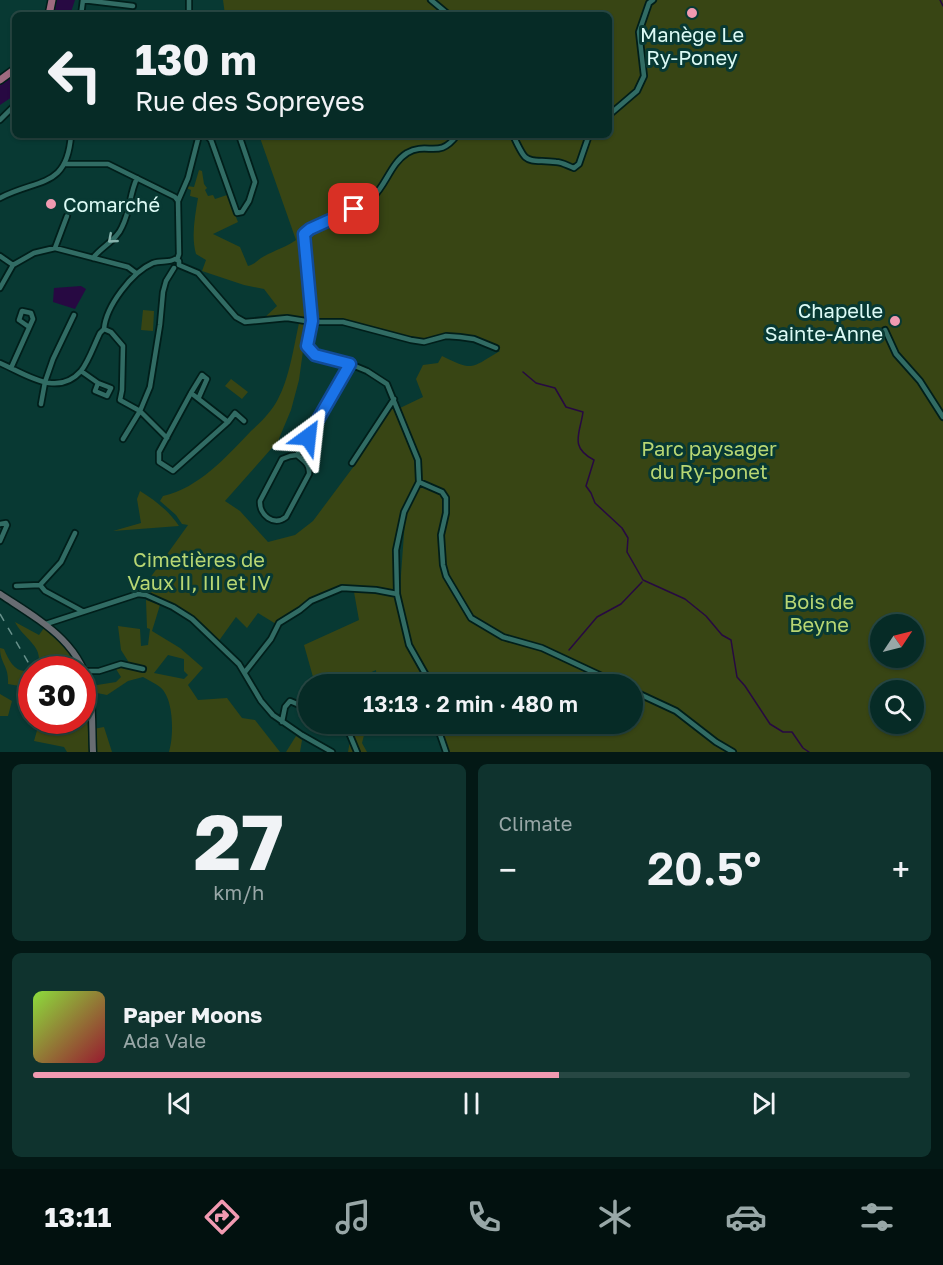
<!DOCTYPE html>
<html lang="en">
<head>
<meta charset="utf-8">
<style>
	:root { --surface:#062b26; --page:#0f332e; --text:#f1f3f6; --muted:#98a7a7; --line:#274743; --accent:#f19ab1 }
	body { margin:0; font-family:"Golos Text",sans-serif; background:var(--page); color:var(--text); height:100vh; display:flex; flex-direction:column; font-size:22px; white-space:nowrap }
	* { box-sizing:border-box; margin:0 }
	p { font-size:20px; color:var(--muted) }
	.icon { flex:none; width:33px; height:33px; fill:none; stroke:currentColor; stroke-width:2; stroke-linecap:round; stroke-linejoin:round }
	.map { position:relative; height:752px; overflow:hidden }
	.details { display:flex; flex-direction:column; gap:12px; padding:12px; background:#031815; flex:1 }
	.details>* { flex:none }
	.banner { position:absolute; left:12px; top:12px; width:600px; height:126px; border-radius:9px; box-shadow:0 2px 4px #0004,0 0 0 2px var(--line); background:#062b26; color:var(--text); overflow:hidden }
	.needle { width:39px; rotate:55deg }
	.buttons { position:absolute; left:870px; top:614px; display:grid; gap:12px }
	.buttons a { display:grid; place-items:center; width:54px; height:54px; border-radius:50%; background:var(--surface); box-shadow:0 2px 4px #0004,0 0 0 2px var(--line); font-size:30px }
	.speed { position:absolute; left:18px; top:656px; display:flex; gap:12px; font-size:30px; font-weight:700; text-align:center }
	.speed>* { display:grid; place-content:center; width:78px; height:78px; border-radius:50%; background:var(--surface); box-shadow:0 2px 4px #0004,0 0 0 2px var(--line); line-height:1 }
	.speed .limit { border:9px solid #d22; background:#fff; color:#111 }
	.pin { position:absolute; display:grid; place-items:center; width:51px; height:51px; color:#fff; margin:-26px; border-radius:12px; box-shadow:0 3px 9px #0006 }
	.me { position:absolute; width:66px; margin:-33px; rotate:30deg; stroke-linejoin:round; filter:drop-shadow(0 0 4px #0008) }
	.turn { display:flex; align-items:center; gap:21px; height:126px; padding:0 24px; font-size:27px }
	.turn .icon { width:78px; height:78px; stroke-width:2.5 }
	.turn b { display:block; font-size:42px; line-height:51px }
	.big { font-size:45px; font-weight:600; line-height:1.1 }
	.details .widget { flex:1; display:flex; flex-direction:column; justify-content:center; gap:9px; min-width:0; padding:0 21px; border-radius:9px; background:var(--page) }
	.details .dial { align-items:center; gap:0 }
	.dial b { font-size:78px; line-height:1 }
	.song { display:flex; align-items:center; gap:18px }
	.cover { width:72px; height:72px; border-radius:9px; background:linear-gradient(135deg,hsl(90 70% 55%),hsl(350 70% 35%)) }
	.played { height:6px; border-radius:3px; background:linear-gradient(90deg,var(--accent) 60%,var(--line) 60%) }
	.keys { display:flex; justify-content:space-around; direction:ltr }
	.heat { display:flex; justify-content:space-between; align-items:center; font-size:33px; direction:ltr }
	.details .tiles { flex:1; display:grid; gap:12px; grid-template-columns:1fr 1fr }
	.widget:last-child { grid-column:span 2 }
	.trip { position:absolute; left:298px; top:674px; width:345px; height:60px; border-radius:30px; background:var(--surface); box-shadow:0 2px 4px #0004,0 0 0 2px var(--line); font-weight:600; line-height:60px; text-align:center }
	.dock { display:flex; height:96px; justify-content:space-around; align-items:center; background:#02110f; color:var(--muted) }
	.dock .icon { width:42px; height:42px }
	.dock .active { color:var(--accent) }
	.dock b { font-size:27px; color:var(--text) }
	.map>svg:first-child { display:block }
	.green { fill:#384514; fill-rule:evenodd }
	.water { fill:#270942 }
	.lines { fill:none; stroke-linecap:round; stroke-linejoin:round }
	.stream { stroke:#270942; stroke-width:1.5 }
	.minor-casing { stroke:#001e1a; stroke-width:8 }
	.secondary-casing { stroke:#001e1a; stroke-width:9 }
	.primary-casing { stroke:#001e1a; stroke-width:10 }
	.minor { stroke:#316c64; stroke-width:4.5 }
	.secondary { stroke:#686c72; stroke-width:6 }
	.primary { stroke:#9f6b80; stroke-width:7 }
	.rail { stroke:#68918b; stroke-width:1.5; stroke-dasharray:8 8; stroke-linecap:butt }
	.oneway { stroke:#86b3ac }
	.route-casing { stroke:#114b97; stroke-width:15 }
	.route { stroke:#1a73e8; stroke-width:10 }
	.poi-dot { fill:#f19ab1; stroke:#083933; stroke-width:2 }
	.labels { text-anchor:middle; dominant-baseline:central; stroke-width:6; stroke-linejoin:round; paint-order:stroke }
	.poi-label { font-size:20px; fill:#dcfaf5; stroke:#083933 }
	.park-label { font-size:20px; fill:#b8d673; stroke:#083933 }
</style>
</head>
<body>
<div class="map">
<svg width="943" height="752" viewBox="0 0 943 752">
	<rect width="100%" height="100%" fill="#083933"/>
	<!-- green -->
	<path class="green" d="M223,0H943V752H447L438,723H633V684H434L430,674L418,660L411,646L399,602L405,520L412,489C396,518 395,556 395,589L393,592L340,586L310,600L298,609L279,619L276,624L258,613L247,628L236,617L218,642L204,630L205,626L174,605L149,594L148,586L145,585L188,525L182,524L176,515L160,501L163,496C199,488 226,457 251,431C261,422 272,411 278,399C289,379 294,346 299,323L309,322L303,351L299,380L291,410L278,441L225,501L240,511L268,542L295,535L313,521L354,466L355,460L394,402L420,462L400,408L423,397L416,379L423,365L438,363L442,356C475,372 470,368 500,351L486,343L446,336L424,342L343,322L297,320L287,315L264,318L277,306L264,289L244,285L202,271L206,260L196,254C191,237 195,216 198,198L190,196L191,190L186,188L187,186L194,187L199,170L202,171L204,184L207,188L205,190L208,196L213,195L215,199L227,195L238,222L213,234L240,247L248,266C254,264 256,262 261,258C272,251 285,248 296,240L259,135H609V15H225ZM880,624H914V657H880ZM880,690H914V723H880Z
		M143,310L154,311L153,331L141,330Z
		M231,379L248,392L242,399L225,386Z
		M140,491C156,501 169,511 179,526L113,531L141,523L137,499Z
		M355,591L381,592L395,596L408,650L423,671L428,684H377L376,670L365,675L363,684H315L304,645L359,620L354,592Z
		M146,600L160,605L152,631L180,648L203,668L188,685L198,700L227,698L242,718L255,720L280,752H169C174,736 174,698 160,687C155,683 148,680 143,677L128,681L107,695L92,692L91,686L116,682L121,677L116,669L128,661L121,650L118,626L140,629L141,646L148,645L150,629L147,628ZM168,655L184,659V671L188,675L184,679L154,673Z
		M15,622L39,635L44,628L66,647L79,669H34C50,650 22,638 15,622Z
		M0,648L4,649C9,662 17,675 31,670V688L8,684C9,665 0,664 0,648Z
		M83,676L86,692L89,752H67L64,747L34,741L40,720H82Z
		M0,694L12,701L8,716H0Z
		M343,723H432L435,730L422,732L386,724L383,729L366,727L362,743L367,752H348L350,741Z
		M104,727L112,752H94L93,729Z
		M296,736L302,740L300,752H286Z"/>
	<!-- water -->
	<path class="water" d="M55,0H75L70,15H52Z
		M15,73V95L0,105V84Z
		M81,286L86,289L75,309L53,302L54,288Z"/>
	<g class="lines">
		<!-- stream -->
		<path class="stream" d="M940,0L943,6
			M523,372L536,383L555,388L566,407L583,412C580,434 569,447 594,460L586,486L591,493L595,503L622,528L628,538L627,552L643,580L685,599L706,616L722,635L731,640L737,677L745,686L770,724L783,732H792L803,748L809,752
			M569,650L597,617L621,604L642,582"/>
		<defs>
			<path id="minor" d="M431,0L449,15
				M81,15L83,0L133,6
				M189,15V0
				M609,115L637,91L644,76L639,32L649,3L653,0
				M0,120L15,105
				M206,135L211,140L237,213L242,212L249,201L255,182L239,135
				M513,135C527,166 525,159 556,162C562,162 568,166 574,168L579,164L589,135
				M66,164H108L175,197L178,201
				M0,198C38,178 67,189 71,135
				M55,248L67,216
				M0,256L13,265L34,253L55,248L128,267L136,273
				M93,258C101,247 117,240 122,227C131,209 129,195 137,178
				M177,260L179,254L178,201L188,178L199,135
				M179,265L198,273L236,317L245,322L287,318L312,322H343L411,340L424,342L446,336L460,337L474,339L496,348
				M0,288L13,265
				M104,329L111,332L123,346L122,390L120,400L140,411L167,438
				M885,330L896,354L920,381L943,417
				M0,363C26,374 57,398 81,371C89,361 94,345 100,333L104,329C106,306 132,272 153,263C161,260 169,263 175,259L179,261V265
				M11,368L33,319L31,313L22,311L19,320L29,327
				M81,371L98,383L95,391L107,396L111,388L98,383
				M191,393L228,422L173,471L159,462V452Z
				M191,393L202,375L207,379L199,397
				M41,404L45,382L53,359L74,315
				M228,422L235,413L244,421
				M123,439L140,411L150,387L160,325L163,292L166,281L174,268
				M297,455C304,461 310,464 309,474L286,517C274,527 259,515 260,501L282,459L290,456L297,455L350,364
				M352,463L394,399
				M419,482L418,460L387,384L367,371L350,364L315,355L307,346L312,322L303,239L304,234L310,229C330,219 357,213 373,197C386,185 391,163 407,153C428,141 439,160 457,135
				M419,482L442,492L446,498V513L441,535L443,565L446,576L471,618L503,637L542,648L619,684
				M419,482L404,512L396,550L397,594L409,645L431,684
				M0,524L6,523L7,525L0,541
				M40,585L45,591L82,611
				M16,586L40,585L61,562L75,533
				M46,624L138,594L146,595L173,607L192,619L239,664L261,701L273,715L302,735L332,752
				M85,671H99L121,664L143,669
				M245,672L271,639L279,623L300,610L311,601L342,588L376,590L397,594
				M633,691L676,711L716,742L733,752
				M282,722L285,707L290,701L309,709
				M342,723L347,728L357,752
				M436,723L446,752"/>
			<path id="secondary" d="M0,594C39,620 82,642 90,692C93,712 92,732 93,752"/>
			<path id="primary" d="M49,15L52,0
				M0,80L15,69"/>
		</defs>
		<!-- minor casing -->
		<use href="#minor" class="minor-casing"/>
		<!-- secondary casing -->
		<use href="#secondary" class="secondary-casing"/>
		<!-- primary casing -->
		<use href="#primary" class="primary-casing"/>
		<!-- minor -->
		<use href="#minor" class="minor"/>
		<!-- secondary -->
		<use href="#secondary" class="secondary"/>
		<!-- primary -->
		<use href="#primary" class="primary"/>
		<!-- rail -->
		<path class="rail" d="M0,614L32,669"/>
	</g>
	<!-- one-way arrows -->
	<defs><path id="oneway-chevron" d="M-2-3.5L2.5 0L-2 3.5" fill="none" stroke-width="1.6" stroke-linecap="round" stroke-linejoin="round" transform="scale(1.5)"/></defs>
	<use class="oneway" href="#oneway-chevron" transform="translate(112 239) rotate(139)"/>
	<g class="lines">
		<defs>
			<path id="route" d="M308,437L350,364L315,355L307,346L312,321L304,234L310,229L354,209"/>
		</defs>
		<!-- route casing -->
		<use href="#route" class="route-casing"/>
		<!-- route -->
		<use href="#route" class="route"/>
	</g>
	<!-- markers -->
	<g class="poi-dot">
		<circle cx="692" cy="13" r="6"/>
		<circle cx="51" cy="204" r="6"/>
		<circle cx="895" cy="321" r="6"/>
	</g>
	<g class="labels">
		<!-- poi labels -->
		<g class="poi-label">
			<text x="692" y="34">Manège Le<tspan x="692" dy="23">Ry-Poney</tspan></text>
			<text x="63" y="204" text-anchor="start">Comarché</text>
			<text x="883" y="310" text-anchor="end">Chapelle<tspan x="883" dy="23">Sainte-Anne</tspan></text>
		</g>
		<!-- park labels -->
		<g class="park-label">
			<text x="709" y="448">Parc paysager<tspan x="709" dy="23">du Ry-ponet</tspan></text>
			<text x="199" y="559">Cimetières de<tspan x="199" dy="23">Vaux II, III et IV</tspan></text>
			<text x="819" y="601">Bois de<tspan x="819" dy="23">Beyne</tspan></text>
		</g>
	</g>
</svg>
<div class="buttons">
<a><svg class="needle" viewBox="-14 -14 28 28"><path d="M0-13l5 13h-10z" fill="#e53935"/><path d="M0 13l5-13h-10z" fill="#98a7a7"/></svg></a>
<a><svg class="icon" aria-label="search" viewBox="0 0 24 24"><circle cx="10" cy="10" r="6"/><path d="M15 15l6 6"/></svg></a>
</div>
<div class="speed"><div class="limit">30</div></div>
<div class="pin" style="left:354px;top:209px;background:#d93025"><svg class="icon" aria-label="arrive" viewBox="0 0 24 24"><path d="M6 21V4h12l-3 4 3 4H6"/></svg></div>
<svg class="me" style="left:308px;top:437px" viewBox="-20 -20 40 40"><path d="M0-17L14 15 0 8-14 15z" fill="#1a73e8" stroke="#fff" stroke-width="4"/></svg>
<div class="trip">13:13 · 2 min · 480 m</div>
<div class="banner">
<div class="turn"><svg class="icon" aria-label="left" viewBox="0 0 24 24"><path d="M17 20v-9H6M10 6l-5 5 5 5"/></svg><div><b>130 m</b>Rue des Sopreyes</div></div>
</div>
</div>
<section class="details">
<div class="tiles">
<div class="widget dial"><b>27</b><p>km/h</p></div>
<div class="widget"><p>Climate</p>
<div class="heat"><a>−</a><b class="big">20.5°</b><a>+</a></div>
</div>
<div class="widget">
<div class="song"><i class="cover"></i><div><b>Paper Moons</b><p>Ada Vale</p></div></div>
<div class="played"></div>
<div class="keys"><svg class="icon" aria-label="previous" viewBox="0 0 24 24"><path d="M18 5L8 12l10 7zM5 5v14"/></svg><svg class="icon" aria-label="pause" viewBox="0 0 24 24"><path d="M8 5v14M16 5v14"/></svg><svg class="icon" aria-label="next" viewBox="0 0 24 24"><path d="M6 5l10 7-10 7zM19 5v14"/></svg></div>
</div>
</div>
</section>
<nav class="dock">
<b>13:11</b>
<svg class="icon active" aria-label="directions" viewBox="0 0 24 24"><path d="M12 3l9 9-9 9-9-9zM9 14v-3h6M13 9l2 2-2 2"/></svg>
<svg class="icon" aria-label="music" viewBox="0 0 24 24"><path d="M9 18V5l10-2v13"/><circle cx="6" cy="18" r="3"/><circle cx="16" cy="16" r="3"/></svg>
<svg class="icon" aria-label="phone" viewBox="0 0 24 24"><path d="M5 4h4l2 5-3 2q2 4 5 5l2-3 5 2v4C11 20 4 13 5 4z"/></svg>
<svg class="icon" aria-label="climate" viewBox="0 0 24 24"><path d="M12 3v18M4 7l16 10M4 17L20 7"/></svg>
<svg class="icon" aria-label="car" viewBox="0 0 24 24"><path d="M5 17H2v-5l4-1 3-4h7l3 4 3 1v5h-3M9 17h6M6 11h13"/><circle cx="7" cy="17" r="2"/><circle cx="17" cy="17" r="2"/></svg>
<svg class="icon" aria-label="filters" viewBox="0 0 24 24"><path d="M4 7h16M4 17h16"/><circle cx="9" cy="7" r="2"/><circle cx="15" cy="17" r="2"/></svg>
</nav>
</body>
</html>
